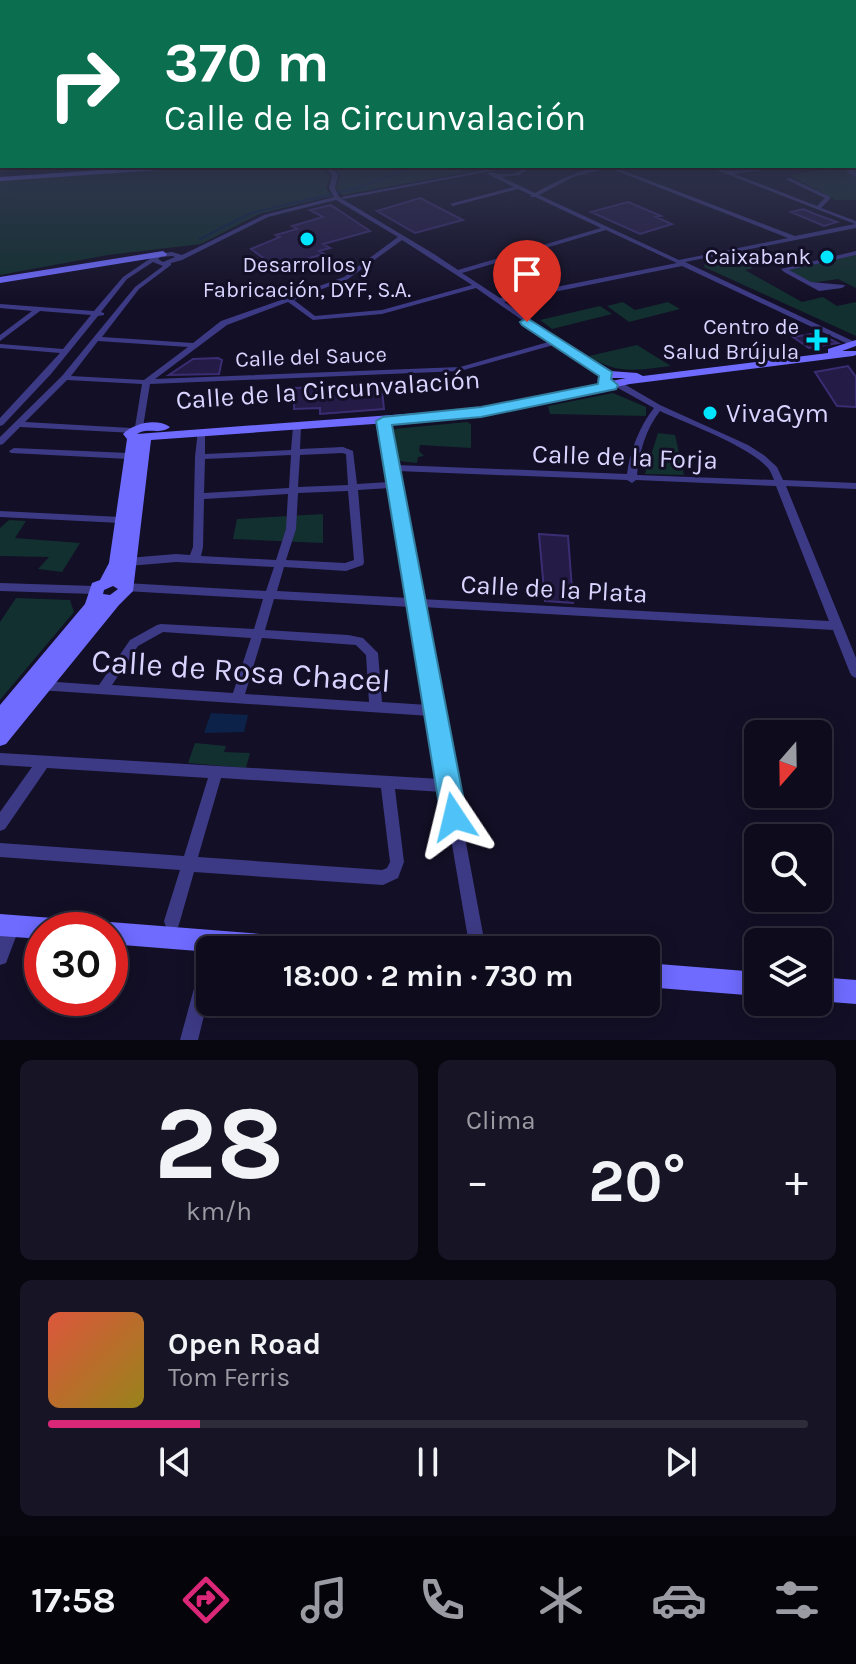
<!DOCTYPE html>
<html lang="es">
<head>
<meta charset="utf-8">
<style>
	:root { --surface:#0e0b1c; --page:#171425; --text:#f1f3f6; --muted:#9b9ba3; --line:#2e2b3b; --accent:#db2777 }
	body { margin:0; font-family:Karla,sans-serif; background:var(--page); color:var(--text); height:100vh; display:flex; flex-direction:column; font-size:30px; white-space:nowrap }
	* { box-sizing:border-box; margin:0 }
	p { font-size:26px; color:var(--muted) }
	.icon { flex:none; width:44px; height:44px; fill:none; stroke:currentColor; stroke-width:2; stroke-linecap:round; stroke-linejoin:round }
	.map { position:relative; height:1040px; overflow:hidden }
	.drawer { display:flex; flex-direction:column; gap:20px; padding:20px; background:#08060f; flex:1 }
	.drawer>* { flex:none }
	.banner { position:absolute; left:0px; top:0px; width:856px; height:168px; box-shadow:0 4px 20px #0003,0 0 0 2px var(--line); background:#0b6e4f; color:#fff; overflow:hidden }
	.needle { width:52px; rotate:200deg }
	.fabs { position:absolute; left:744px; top:720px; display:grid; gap:16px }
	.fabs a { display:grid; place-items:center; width:88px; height:88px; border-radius:12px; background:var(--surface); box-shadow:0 4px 20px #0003,0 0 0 2px var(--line); font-size:40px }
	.speed { position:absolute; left:24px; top:912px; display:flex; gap:16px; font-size:40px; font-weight:700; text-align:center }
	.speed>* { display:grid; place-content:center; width:104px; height:104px; border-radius:50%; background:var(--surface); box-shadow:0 4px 20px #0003,0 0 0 2px var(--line); line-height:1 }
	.speed .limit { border:12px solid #d22; background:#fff; color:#111 }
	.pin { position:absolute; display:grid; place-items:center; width:68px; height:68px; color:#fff; margin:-82px -34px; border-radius:50% 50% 50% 0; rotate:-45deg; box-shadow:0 0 8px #0007 }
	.pin .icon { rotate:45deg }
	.me { position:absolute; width:88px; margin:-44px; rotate:350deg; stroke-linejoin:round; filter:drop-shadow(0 0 6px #0008) }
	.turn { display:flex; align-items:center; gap:28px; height:168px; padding:0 32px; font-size:36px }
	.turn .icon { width:104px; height:104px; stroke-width:2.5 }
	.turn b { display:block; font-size:56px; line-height:68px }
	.big { font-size:60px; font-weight:700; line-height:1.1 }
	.drawer .tile { flex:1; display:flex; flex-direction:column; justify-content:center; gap:12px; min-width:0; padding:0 28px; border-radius:12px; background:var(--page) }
	.drawer .dial { align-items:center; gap:0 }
	.dial b { font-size:104px; line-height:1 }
	.song { display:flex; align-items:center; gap:24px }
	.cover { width:96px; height:96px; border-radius:12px; background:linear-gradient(135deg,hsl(10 70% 55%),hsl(50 70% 35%)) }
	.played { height:8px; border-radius:4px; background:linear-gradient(90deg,var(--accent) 20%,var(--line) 20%) }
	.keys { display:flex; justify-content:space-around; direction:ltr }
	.heat { display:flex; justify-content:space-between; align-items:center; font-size:44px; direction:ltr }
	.drawer .tiles { flex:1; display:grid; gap:20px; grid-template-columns:1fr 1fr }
	.tile:last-child { grid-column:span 2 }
	.trip { position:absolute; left:196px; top:936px; width:464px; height:80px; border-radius:12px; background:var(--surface); box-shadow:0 4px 20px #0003,0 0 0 2px var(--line); font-weight:700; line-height:80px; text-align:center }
	.tab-bar { display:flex; height:128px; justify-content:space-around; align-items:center; background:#06040b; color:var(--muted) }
	.tab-bar .icon { width:56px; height:56px }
	.tab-bar .on { color:var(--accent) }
	.tab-bar b { font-size:36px; color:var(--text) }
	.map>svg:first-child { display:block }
	.green { fill:#12302f }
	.water { fill:#0c2248 }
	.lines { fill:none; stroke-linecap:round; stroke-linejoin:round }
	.stream { stroke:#0c2248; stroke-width:2 }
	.building { fill:#241b47; stroke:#3b2d73; stroke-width:2 }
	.street { fill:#3d3a85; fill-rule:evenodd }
	.secondary { fill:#6f6bff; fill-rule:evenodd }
	.route { fill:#4fc3f7; stroke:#337fa1; stroke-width:2 }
	.poi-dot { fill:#00e5ff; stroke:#130f26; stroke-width:3 }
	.labels { text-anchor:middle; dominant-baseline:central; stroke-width:6; stroke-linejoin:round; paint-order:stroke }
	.far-poi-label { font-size:22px; fill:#d9d4ff; stroke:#130f26; text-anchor:end }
	.far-street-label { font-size:22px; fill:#d9d4ff; stroke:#130f26 }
	.street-label { font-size:26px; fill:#d9d4ff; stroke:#130f26 }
	.poi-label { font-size:26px; fill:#d9d4ff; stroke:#130f26; text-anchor:start }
	.near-street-label { font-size:32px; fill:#d9d4ff; stroke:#130f26 }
</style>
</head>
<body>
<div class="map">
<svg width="856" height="1040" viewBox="0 0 856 1040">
	<rect width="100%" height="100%" fill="#130f26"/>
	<!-- green -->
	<path class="green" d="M206,166H321L330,176L326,188L332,196L259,214L201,244L108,255L0,275V180Z
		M332,166H500L343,195L336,189L340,175Z
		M839,168L856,176V200H835L789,175Z
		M856,255V288L838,279L811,283L787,270Z
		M732,257L753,268L745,270L802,302L823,297L837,306L856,302V336L704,267L705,263Z
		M623,302L635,310L668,302L680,309L629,322L607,306Z
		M600,306L612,314L552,329L540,320Z
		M637,345L671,366C639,370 616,375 589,356Z
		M613,393L646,407V416L550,414L548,406Z
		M467,422L471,424V448L420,445L419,451L424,456L418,457L417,463L398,461L394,429Z
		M658,433L675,435L684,475L645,474Z
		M323,514V543L233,539L237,519Z
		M9,520L26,521L15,538L80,543L62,572L38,569L49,557L0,556V528Z
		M16,598L70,600L74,612L0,700V622Z
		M195,743L226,746L224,752L250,753L246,768L188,763Z"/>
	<!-- water -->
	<path class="water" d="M211,713L248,715L244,732L204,733Z"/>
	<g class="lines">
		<!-- stream -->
		<path class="stream" d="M200,239L251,213L354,189L415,166"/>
	</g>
	<!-- building -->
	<path class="building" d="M420,198L463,220L415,233L377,211Z
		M628,202L661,216L656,217L672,224L640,234L591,212Z
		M331,205L370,231L323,244L330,248L319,251L324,254L285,265H273L251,249L280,237L276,235L297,229L292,226L323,217L310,210Z
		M803,209L815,214L837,222L824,226L791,212Z
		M817,333L838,343L809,348L793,337Z
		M218,358L222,360L219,374L169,375L193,359Z
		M848,366L856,377V407L837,406L815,372Z
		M394,383L382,390L384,409L320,414V408L294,409L295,388Z
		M539,534L568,536L573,603L545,601Z"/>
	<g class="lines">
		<!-- street -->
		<path class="street" d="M854,156H856V159H854Z
			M325,166H330L338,175L335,188L339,197L434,254L458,270L601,228L535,197H531V195L518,189L453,206L450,204L514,187L487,174L490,172C497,175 508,175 516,173C523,170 525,166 533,166L519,175L501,177L535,193C559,180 585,166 611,166L795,236L855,224L706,166C715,166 723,172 732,171C750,171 768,166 786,166L734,174L817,206L825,198L785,179L790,178L830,197V199L821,208L856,221V228L685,262L855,342L851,344H848L682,266L504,302L610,373V377H604L557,344L460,371L150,384L143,427L139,430L135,427L142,384L67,380L25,422L131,428L134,429L135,431L134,433L20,427L3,444L0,445V437L62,376L135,287L163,266L153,262L127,279L101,312L104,313V315L98,316L51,374L3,425L0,426V418L60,353L0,348V344L63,349L91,315L40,311L0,341V335L32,311L0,308V304L94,311L123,277L157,254L172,252L182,255L264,215L334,197L329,188L332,175ZM609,168L788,238L679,260L539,195L573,177ZM336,200L398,237L344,277L289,297H285L284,299L221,321L193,343L102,337L139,289L171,265V263L182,260L268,217ZM606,230L677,263L500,298L462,273ZM402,240L472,285L382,310L315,316L294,300L348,279ZM172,256L175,257L163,262L158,259L161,257ZM476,288L552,341L460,367L155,379L227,325L288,302L313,320L382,314ZM98,341L188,347L144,380L71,376Z
			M507,166H517L344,199L341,197Z
			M848,169H856V171L854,172L856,173V177L846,172Z
			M856,251V255L789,270L811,282L844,285L845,286L842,288L819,291L784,272L781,269Z
			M618,384H624L660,405L748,445L765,456L777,467L783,480L856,483V489L786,486L856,658V678L852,676L850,673L833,630L422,607L486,950H470L443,792L395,789L404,862L398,878L383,885L194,872L180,921L178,927L172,929L166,927L164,921L180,870L0,857V843L184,856L208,778L47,768L5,829L0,831V812L32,767L0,765V753L440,779L430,716L39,690L37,686L39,682L43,681L99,685L130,640L157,625L161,624L254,629L263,599L125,591L121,590L120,587L121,584L125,583L266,591L274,567L176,562L128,566L124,565L123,562L124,559L128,558L176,554L190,555L193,547L195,457L198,430H204L205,432V454L291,450L293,427L297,424L300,425L301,427L300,449L343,447L353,451L357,484L389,482L379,421L383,418L387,421L396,465L627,474C630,451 639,427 654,408L618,388ZM660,411C688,424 749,446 768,468C771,472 772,475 774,480L637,475C639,452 646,429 660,411ZM342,453L346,454L348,485L298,487L300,455ZM291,455L289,488L204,493L205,459ZM397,471L627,480L632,483L636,480L776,486L829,621L421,599ZM390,488L409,598L277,591L284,567L346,571L363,565L364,562L358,490ZM348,491L354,560L345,563L286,560L296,529L298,493ZM288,494L286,529L276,560L201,556L203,547L204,499ZM274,599L411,607L428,705L382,702L378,653L363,638L348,635L265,630ZM163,632L251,638L233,693L112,685L138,646ZM262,638L356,645L366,655L369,702L245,694ZM221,778L381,788L390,862L387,868L382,870L198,857Z
			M14,448L129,453L134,456L129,459L11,453L9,451Z
			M0,511L121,517L126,520L121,523L0,517Z
			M0,583L94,586L98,587L100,590L98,593L94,594L0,591Z
			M12,918L18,920L20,926L6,963L0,965V936L6,920Z
			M210,951V991L198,1040H180L202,959L204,953Z"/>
		<!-- secondary -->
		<path class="secondary" d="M158,166H191L188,168L0,181V177Z
			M163,251L167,254L166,256L0,283V277Z
			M856,340V346L842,351H856V355L853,356L630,384L472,417L151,440L133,591L119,605L6,744L0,746V705L85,604L92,583L100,580L109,563L127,439L123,434C135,423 156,418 170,427C161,435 147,427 137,434L472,409L602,383L597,380L610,371L637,373L643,376L828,353V349ZM613,378H626L607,382ZM113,586L118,589L110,595L103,594L104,590Z
			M0,914L66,919L74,922L77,930H42V939L0,936Z
			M110,922L324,939L332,942L335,950H210V952L110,944V930H100L102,925Z
			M646,963L758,972V996L646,987Z
			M818,977L856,980V1004L818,1001Z"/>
	</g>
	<!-- sky -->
	<linearGradient id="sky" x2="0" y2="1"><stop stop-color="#0a0815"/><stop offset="0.51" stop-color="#333752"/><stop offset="1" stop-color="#333752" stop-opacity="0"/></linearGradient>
	<rect width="856" height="300" fill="url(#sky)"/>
	<!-- route -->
	<path class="route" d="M527,318L612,372L611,379L618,385L616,389L481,417L392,425L467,817L464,826L454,829L445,826L441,817L376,421L383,417L481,407L598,384L599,376L522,325L520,322Z"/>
	<!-- markers -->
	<g class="poi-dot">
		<circle cx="307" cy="239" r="8"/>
		<circle cx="827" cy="257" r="8"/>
		<path d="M813 328h8v8h8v8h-8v8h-8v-8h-8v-8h8z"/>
		<circle cx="710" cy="413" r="8"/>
	</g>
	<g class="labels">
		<!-- far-poi labels -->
		<g class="far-poi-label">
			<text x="811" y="257">Caixabank</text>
			<text x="307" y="265" text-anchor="middle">Desarrollos y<tspan x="307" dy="25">Fabricación, DYF, S.A.</tspan></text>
			<text x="799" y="327">Centro de<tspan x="799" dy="25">Salud Brújula</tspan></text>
		</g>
		<!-- far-street labels -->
		<g class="far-street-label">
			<text transform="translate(311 357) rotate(-2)">Calle del Sauce</text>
		</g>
		<!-- street labels -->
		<g class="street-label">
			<text transform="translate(328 390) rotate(-4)">Calle de la Circunvalación</text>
			<text transform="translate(625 457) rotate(2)">Calle de la Forja</text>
			<text transform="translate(554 589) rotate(3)">Calle de la Plata</text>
		</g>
		<!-- poi labels -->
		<g class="poi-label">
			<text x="726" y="413">VivaGym</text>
		</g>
		<!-- near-street labels -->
		<g class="near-street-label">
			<text transform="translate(241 671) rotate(4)">Calle de Rosa Chacel</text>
		</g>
	</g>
</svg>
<div class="fabs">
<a><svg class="needle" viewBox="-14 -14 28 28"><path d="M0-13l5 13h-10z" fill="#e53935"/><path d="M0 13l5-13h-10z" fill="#9b9ba3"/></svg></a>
<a><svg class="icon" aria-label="search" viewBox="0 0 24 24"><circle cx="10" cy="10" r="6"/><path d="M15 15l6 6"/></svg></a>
<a><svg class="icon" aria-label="layers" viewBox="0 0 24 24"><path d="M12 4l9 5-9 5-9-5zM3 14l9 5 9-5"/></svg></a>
</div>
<div class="speed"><div class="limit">30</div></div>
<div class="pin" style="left:527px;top:322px;background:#d93025"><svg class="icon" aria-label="arrive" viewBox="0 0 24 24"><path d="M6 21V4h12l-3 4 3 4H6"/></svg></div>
<svg class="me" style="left:454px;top:817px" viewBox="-20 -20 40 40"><path d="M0-17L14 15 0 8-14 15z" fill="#4fc3f7" stroke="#fff" stroke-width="4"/></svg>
<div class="trip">18:00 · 2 min · 730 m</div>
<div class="banner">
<div class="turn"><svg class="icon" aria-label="right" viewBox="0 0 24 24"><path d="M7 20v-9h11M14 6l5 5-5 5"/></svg><div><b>370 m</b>Calle de la Circunvalación</div></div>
</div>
</div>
<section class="drawer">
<div class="tiles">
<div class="tile dial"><b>28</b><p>km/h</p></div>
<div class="tile"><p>Clima</p>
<div class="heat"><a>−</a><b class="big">20°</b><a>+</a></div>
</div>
<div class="tile">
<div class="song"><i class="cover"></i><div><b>Open Road</b><p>Tom Ferris</p></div></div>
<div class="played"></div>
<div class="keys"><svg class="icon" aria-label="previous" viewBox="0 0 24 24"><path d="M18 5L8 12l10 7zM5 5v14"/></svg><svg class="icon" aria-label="pause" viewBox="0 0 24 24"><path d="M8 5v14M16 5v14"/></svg><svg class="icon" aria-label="next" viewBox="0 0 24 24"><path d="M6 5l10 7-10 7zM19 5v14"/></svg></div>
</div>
</div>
</section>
<nav class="tab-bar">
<b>17:58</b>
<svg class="icon on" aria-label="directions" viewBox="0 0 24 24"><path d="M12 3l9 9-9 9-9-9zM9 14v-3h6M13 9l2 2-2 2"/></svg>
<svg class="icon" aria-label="music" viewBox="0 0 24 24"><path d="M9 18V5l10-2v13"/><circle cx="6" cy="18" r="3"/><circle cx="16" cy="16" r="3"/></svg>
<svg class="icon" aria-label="phone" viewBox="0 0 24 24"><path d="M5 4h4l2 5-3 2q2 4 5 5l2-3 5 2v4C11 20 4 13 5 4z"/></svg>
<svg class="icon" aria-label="climate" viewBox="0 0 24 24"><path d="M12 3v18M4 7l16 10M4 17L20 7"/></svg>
<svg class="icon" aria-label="car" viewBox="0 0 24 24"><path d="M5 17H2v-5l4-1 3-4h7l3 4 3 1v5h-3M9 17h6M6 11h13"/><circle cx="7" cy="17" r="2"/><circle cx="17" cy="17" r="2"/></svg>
<svg class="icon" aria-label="filters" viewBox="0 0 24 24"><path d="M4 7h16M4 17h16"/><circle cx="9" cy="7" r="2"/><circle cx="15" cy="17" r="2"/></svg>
</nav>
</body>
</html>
